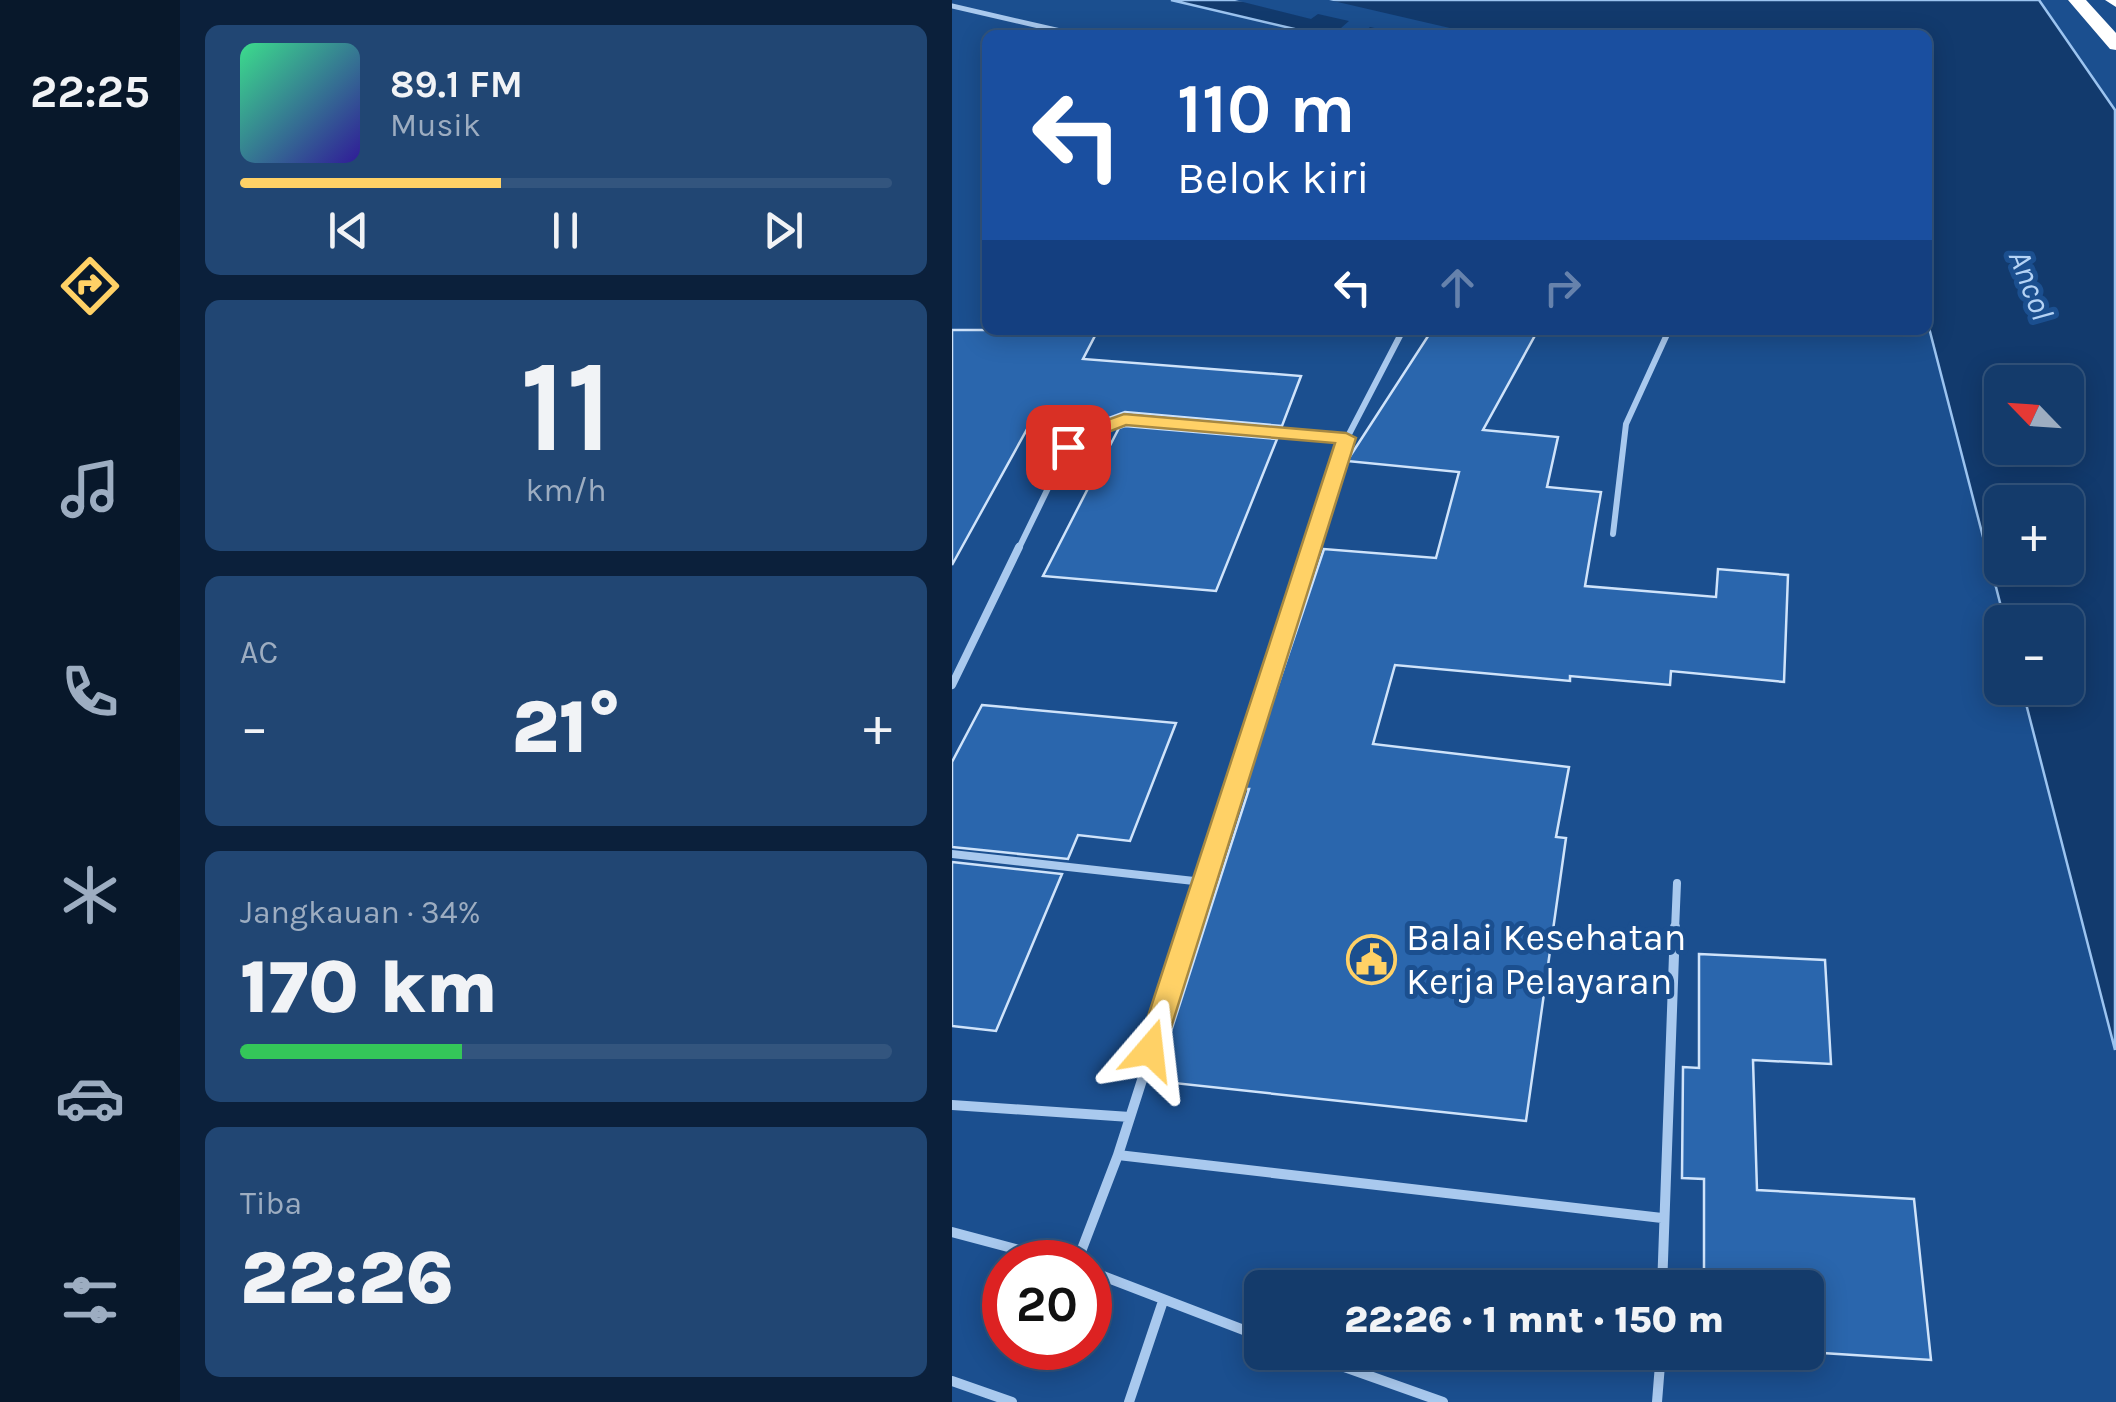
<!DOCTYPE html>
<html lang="id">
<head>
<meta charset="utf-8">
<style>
	:root { --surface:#143b6b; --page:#214673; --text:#f1f3f6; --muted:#9dadc1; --line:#33557e; --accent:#ffd166 }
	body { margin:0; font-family:Karla,sans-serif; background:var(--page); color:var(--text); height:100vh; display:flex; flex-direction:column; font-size:38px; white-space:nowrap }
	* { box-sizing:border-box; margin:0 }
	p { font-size:32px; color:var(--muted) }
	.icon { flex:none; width:55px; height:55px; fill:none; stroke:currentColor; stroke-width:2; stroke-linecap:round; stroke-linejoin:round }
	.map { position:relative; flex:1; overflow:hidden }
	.details { display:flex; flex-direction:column; gap:25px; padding:25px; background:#0b203b; width:772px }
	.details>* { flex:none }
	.top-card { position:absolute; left:30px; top:30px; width:950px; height:305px; border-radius:15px; box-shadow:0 5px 25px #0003,0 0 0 2px var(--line); background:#1a4fa0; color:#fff; overflow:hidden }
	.needle { width:65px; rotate:295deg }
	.controls { position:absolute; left:1032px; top:365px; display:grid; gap:20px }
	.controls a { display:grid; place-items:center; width:100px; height:100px; border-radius:15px; background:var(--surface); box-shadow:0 5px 25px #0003,0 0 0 2px var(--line); font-size:50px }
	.speed { position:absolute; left:30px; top:1240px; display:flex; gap:20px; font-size:50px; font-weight:700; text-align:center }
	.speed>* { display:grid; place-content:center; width:130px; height:130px; border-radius:50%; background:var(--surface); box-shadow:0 5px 25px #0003,0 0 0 2px var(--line); line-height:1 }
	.speed .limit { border:15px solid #d22; background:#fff; color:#111 }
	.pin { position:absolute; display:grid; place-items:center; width:85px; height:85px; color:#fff; margin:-42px; border-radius:20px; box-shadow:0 5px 15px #0006 }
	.me { position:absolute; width:110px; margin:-55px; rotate:17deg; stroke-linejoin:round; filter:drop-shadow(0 0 8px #0008) }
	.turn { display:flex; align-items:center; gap:35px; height:210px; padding:0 30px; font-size:45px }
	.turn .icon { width:130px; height:130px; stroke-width:2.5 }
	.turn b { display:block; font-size:70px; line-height:85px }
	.lanes { display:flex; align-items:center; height:95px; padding:0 30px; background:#0003; justify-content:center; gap:50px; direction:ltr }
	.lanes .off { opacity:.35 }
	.big { font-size:75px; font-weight:800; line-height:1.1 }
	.details .card { flex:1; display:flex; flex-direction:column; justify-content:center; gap:15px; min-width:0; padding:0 35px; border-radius:15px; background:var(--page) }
	.details .dial { align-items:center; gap:0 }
	.dial b { font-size:130px; line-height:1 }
	.song { display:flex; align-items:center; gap:30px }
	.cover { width:120px; height:120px; border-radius:15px; background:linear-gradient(135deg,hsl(150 70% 55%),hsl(250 70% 35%)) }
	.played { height:10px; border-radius:5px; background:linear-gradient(90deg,var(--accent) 40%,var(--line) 40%) }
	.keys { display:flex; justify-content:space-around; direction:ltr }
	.heat { display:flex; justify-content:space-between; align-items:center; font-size:55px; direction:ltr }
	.charge { height:15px; border-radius:8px; background:linear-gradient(90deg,#34c759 34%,var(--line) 0) }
	.trip { position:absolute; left:292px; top:1270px; width:580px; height:100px; border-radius:15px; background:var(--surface); box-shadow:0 5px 25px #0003,0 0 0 2px var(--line); font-weight:800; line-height:100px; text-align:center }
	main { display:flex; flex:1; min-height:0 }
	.dock { display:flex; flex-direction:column; width:180px; justify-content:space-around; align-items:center; background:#08182b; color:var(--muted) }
	.dock .icon { width:70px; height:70px }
	.dock .active { color:var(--accent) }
	.dock b { font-size:45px; color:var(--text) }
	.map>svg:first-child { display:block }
	.water { fill:#123a6d; stroke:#9cc4f0; stroke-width:2.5; fill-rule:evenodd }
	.pier { fill:#1b4f8f }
	.building { fill:#2a66ad; stroke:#cfe3fa; stroke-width:2.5 }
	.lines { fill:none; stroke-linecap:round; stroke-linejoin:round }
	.lane-far3 { stroke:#a9c9ee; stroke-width:5 }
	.lane-far2 { stroke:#a9c9ee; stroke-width:6 }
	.lane-far1 { stroke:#a9c9ee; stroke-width:8 }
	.lane { stroke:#a9c9ee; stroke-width:10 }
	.highway { fill:#fff; fill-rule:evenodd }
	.route { fill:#ffd166; stroke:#a68842; stroke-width:2.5 }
	.labels { text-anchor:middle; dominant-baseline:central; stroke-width:10; stroke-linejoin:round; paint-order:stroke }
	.far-water-label { font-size:32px; font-style:italic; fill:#b5d3f5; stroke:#1b4f8f }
	.poi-label { font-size:38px; fill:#fff; stroke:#1b4f8f; text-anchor:start }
</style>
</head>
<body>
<main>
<nav class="dock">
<b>22:25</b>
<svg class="icon active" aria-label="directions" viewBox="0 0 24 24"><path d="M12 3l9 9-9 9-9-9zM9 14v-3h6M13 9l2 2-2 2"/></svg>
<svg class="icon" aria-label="music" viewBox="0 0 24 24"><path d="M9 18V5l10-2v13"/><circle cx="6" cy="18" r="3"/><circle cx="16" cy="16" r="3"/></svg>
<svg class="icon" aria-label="phone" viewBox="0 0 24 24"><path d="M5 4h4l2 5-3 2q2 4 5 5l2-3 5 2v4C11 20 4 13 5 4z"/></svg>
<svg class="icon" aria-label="climate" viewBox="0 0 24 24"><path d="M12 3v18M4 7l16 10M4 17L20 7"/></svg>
<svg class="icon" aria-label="car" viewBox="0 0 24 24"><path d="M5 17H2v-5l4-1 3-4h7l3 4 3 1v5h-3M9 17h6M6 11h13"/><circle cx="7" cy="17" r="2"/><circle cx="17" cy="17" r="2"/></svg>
<svg class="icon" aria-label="filters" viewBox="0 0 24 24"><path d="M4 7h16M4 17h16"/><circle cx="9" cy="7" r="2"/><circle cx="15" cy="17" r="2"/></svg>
</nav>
<section class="details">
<div class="card">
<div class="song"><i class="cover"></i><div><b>89.1 FM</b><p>Musik</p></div></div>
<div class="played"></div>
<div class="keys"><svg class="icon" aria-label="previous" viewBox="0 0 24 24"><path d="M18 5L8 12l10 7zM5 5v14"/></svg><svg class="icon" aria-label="pause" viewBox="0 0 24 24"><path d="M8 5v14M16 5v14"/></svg><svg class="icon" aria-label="next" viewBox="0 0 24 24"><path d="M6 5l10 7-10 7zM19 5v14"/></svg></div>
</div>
<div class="card dial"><b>11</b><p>km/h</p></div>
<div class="card"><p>AC</p>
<div class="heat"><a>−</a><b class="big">21°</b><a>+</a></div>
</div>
<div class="card"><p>Jangkauan · 34%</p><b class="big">170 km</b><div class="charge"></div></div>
<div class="card"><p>Tiba</p><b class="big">22:26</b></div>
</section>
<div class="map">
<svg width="1164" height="1402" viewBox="0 0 1164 1402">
	<rect width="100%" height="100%" fill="#1b4f8f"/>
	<!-- water -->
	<path class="water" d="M219,0H1087L1163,110V1050L1070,688H1115V622H1053L975,320V35H368ZM1050,382H1115V448H1050ZM1050,502H1115V568H1050Z"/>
	<!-- pier -->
	<path class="pier" d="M283,0H377L528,35H455L418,27L408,35H381L397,21L366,14L359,19Z"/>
	<!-- building -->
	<path class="building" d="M0,330H146L131,359L349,376L330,426L173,412L157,418L84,413L0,565Z
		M480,330H586L531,430L606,437L595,487L649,492L633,586L764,597L766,569L836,575L832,682L719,671L718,685L618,676V681L443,665L421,744L617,767L604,837L614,838L574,1121L203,1081L297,789H291L372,549L484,558L507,472L395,461Z
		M173,426L325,439L264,591L91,576L167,428Z
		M30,705L224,723L178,841L126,835L116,859L0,847V762Z
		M0,862L110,874L44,1031L0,1026Z
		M747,954L873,960L879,1064L801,1060L805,1190L962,1199L979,1360L855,1352V1288H752V1179L730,1178L731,1067L747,1068Z"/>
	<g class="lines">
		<!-- lane-far3 -->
		<path class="lane-far3" d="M0,6L126,35"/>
		<!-- lane-far2 -->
		<path class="lane-far2" d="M661,534L674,424L717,330
			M66,550L116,447L131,435L172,419L395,438L451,330
			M359,550L395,438"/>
		<!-- lane-far1 -->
		<path class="lane-far1" d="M0,685L67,547
			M0,854L251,882
			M238,930L360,547
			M723,930L725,883"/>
		<!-- lane -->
		<path class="lane" d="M0,1105L178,1117
			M166,1155L710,1218
			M0,1232L112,1262
			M125,1262L166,1155L239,927
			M138,1271L310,1337
			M710,1288L723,927
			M350,1352L491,1402
			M0,1381L60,1402
			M177,1402L211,1301
			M705,1402L709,1352"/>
		<!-- highway -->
		<path class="highway" d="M1116,0H1134L1164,33V50L1158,49Z
			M1153,0H1164V7Z"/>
	</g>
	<!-- route -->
	<path class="route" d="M172,414L394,433L404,438L212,1050L208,1058L198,1062L189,1058L185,1050L383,443L174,425L138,439L123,451H109L106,447L124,431Z"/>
	<!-- icons -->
	<defs>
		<symbol id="civic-ring" viewBox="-11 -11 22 22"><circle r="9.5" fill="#1b4f8f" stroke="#ffd166" stroke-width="1.5"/><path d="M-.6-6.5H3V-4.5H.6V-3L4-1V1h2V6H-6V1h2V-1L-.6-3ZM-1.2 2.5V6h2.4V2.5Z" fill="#ffd166"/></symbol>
	</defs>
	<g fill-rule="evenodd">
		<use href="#civic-ring" x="392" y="932" width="55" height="55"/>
	</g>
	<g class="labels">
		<!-- far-water labels -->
		<g class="far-water-label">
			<text transform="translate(1079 285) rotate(69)">Ancol</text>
		</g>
		<!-- poi labels -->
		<g class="poi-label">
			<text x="454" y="937">Balai Kesehatan<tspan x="454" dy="44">Kerja Pelayaran</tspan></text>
		</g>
	</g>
</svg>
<div class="controls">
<a><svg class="needle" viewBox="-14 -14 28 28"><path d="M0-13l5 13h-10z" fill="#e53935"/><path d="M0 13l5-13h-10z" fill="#9dadc1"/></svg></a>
<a>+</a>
<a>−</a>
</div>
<div class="speed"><div class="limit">20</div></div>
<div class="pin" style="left:116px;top:447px;background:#d93025"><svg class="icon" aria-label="arrive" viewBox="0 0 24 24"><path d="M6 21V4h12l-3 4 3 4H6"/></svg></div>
<svg class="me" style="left:198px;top:1050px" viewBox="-20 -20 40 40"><path d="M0-17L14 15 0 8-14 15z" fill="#ffd166" stroke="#fff" stroke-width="4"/></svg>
<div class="trip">22:26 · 1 mnt · 150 m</div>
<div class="top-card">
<div class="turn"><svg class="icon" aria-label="left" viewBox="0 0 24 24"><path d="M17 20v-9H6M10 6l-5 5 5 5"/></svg><div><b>110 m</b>Belok kiri</div></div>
<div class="lanes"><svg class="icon" aria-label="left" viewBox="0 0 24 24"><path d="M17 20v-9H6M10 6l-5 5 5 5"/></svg><svg class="icon off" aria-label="ahead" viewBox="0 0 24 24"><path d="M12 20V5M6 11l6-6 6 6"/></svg><svg class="icon off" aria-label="right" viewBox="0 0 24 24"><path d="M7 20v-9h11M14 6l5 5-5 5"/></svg></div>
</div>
</div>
</main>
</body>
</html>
